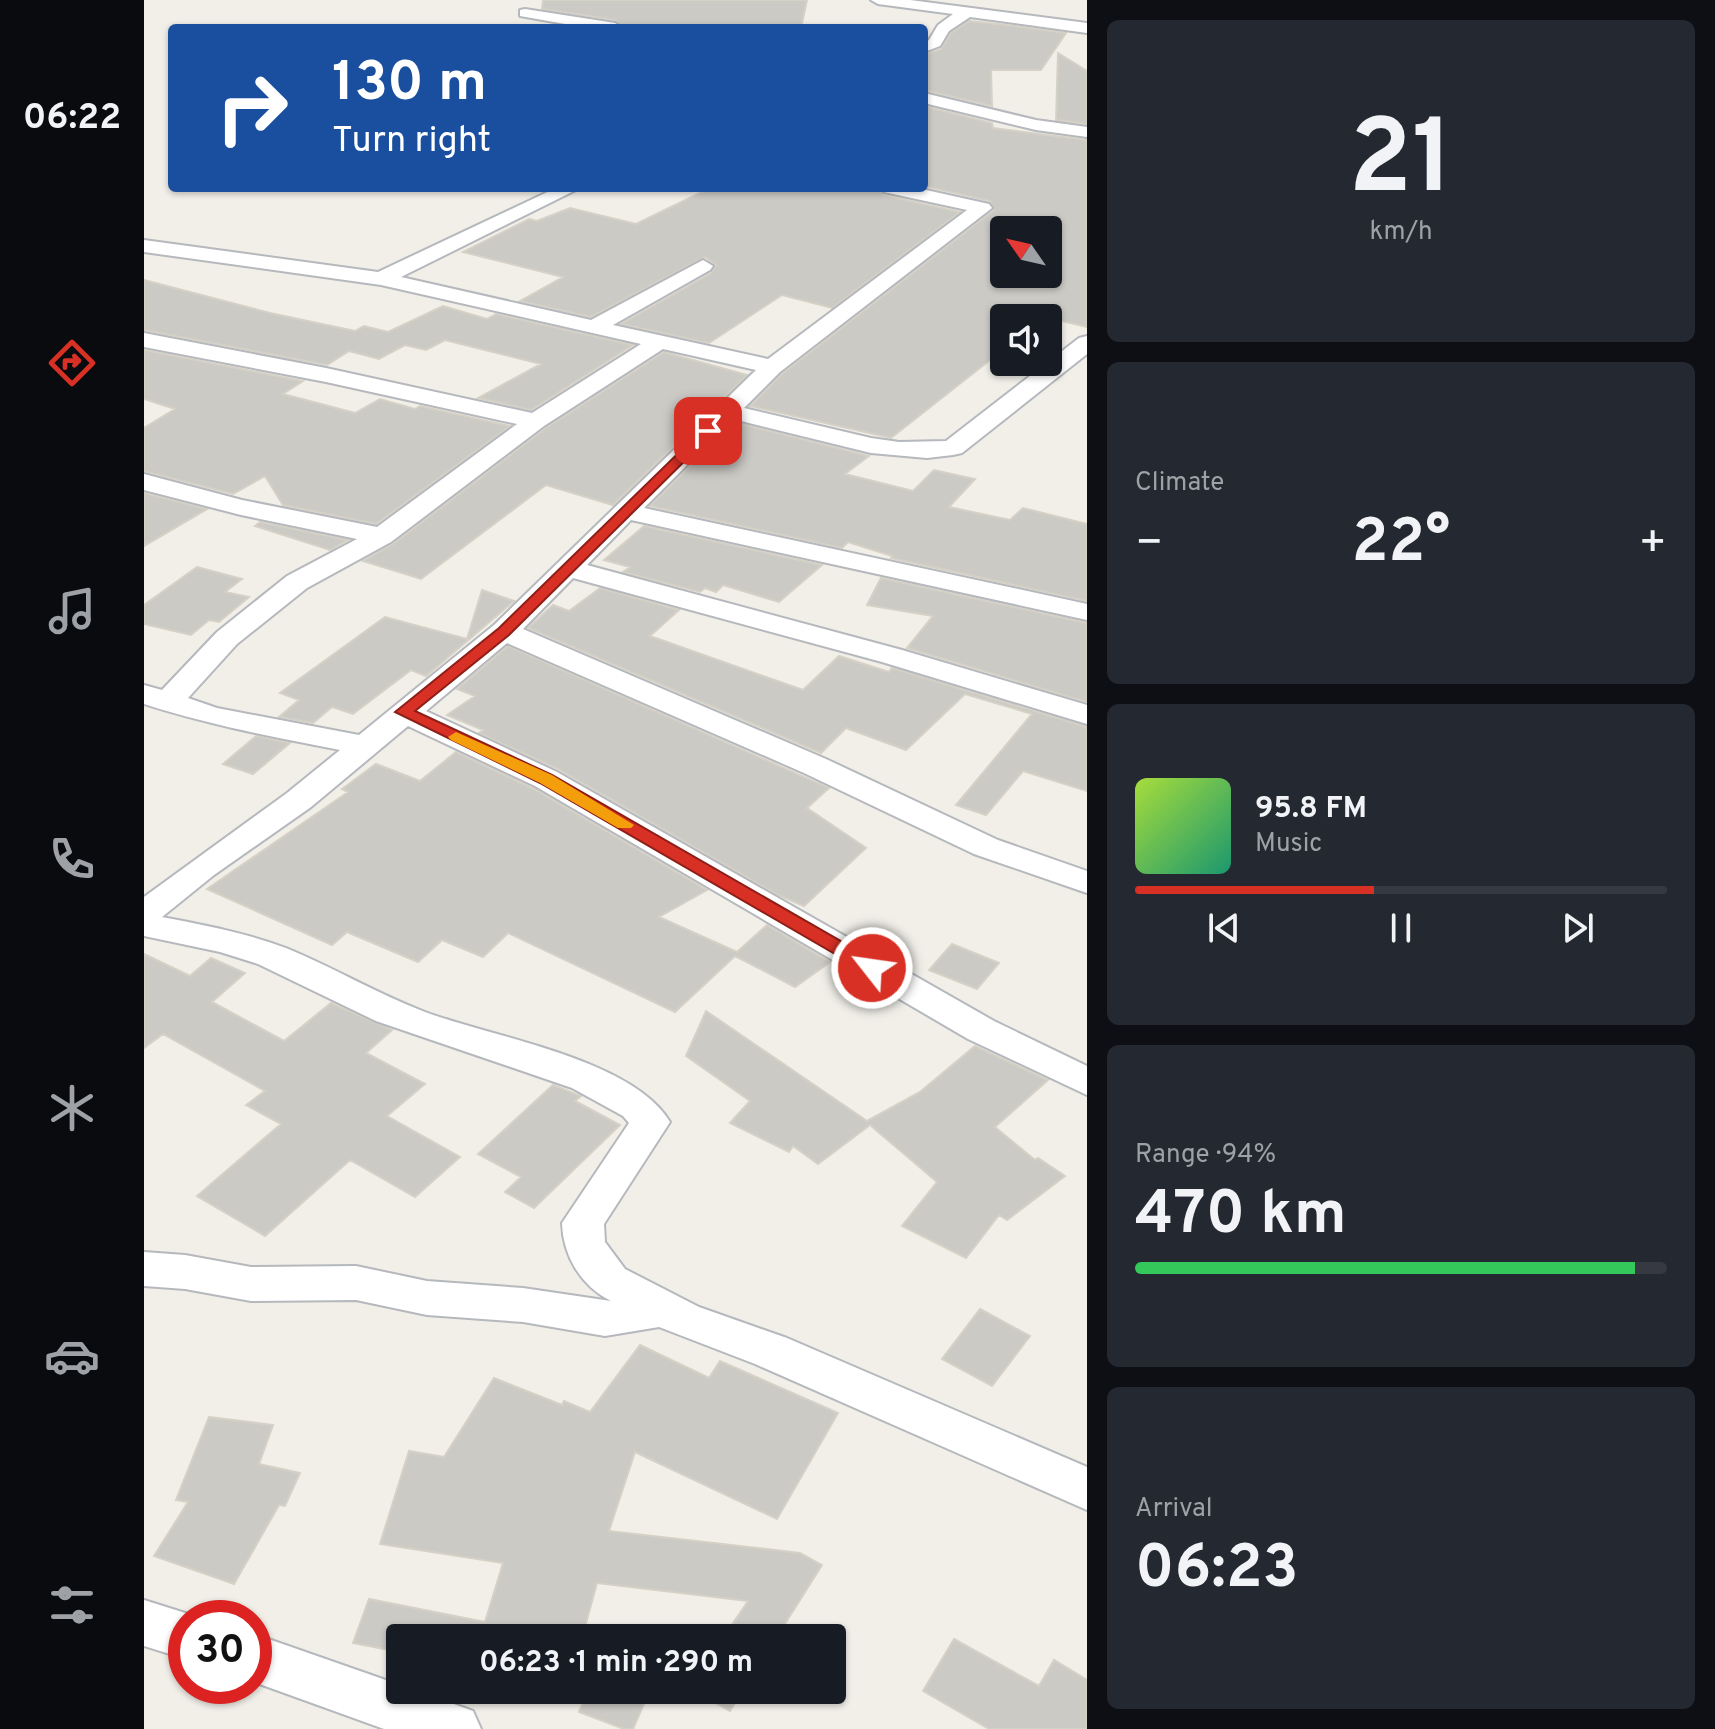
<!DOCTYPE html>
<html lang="en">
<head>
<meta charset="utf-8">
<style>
	:root { --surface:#171b24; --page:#242831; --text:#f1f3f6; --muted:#9ea1a6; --line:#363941; --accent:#d93025 }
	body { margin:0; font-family:Overpass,sans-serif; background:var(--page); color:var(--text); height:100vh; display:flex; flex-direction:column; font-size:30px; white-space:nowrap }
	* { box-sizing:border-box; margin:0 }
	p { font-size:26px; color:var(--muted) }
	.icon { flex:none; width:44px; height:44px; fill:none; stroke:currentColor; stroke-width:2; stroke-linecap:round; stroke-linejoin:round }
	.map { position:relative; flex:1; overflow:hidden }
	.drawer { display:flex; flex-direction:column; gap:20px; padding:20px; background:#0d0f14; width:628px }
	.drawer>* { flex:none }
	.hud { position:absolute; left:24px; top:24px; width:760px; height:168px; border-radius:8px; box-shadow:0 2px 6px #0004; background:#1a4fa0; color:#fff; overflow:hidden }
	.needle { width:52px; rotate:304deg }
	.buttons { position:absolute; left:846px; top:216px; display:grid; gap:16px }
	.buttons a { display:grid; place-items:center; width:72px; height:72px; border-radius:8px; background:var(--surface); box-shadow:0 2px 6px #0004; font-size:40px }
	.speed { position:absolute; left:24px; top:1600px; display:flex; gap:16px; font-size:40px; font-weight:700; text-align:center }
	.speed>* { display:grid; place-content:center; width:104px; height:104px; border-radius:50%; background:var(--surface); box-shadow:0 2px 6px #0004; line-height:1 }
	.speed .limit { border:12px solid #d22; background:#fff; color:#111 }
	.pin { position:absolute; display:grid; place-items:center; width:68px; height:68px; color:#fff; margin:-34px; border-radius:16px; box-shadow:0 4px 12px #0006 }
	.me { position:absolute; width:88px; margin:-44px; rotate:300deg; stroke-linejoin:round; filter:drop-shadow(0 0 6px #0008) }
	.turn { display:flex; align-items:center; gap:28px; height:168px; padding:0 32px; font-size:36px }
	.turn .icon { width:104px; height:104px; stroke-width:2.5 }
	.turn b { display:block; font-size:56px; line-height:68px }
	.big { font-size:60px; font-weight:700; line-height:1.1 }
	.drawer .tile { flex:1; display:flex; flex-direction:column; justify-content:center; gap:12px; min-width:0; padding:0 28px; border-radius:12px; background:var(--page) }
	.drawer .dial { align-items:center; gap:0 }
	.dial b { font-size:104px; line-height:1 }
	.song { display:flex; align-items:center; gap:24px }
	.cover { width:96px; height:96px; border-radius:12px; background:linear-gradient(135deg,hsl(80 70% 55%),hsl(160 70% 35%)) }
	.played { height:8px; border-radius:4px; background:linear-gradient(90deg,var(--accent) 45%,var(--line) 45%) }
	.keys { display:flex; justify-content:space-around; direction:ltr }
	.heat { display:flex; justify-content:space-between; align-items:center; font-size:44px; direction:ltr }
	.charge { height:12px; border-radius:6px; background:linear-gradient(90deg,#34c759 94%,var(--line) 0) }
	.trip { position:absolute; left:242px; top:1624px; width:460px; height:80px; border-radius:8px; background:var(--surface); box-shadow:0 2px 6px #0004; font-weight:700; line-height:80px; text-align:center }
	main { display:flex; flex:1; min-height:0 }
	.menu { display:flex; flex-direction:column; width:144px; justify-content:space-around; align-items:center; background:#090b0e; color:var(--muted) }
	.menu .icon { width:56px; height:56px }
	.menu .current { color:var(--accent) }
	.menu b { font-size:36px; color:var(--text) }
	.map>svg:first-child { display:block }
	.building { fill:#cccac5; stroke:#d6d1c6; stroke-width:2; fill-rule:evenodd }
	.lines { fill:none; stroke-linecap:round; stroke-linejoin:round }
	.minor-casing { stroke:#b5b8bc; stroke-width:4 }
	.minor { fill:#fff; fill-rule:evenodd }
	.route { fill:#d93025; stroke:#8d1f18; stroke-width:2 }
	.slow { fill:#f59e0b }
</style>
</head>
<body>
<main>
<nav class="menu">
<b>06:22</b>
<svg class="icon current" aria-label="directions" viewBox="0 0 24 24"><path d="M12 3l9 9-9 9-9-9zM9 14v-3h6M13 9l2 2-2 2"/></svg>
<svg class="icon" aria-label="music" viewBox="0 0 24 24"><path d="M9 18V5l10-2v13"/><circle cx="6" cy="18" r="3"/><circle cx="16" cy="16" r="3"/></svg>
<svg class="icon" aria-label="phone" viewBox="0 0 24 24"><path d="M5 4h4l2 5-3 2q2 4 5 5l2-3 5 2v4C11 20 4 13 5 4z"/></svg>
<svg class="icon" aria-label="climate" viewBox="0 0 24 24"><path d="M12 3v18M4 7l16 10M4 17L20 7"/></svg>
<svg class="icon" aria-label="car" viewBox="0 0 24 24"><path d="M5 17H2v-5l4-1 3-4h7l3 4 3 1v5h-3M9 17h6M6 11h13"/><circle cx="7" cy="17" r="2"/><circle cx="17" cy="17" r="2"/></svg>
<svg class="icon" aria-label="filters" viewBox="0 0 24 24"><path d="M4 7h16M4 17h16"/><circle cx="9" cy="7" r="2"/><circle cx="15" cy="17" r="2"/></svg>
</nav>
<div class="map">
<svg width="943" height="1729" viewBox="0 0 943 1729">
	<rect width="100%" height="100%" fill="#f1efe8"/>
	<!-- building -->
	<path class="building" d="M399,0H663L657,28H482L471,20L398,9Z
		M825,21L871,26L922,33L897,70H847L848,106L780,90V55L797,49L807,33Z
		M914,53L943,71V124L912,120Z
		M780,106L848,123L849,128L943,140V327L860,307V349L747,438L606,406L638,374L850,210L846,201L780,186ZM860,230H904V274H860Z
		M566,188H735L739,195L816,212L688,308L638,295L565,343L477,324L567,273L572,265L561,257L447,317L376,301L419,277L319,252L385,219L393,221L426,208L492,224Z
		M0,280L126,313L211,331L220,326L244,332L299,306L343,319L352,314L489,345L387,410L334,398L397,364L301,340L282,350L261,345L235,359L205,351L183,365L0,330Z
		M0,350L159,381L139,394L211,413L236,399L271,409L276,406L366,426L232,524L139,505L121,476L89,494L0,471V428L31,409L0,399Z
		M520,352L603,375L469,505L402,485L277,579L219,561L249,544L402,428Z
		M590,422L725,456L701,474L769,491L790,470L831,479L805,507L866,520L879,508L943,524V601L747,558L748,556L704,542L698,548L506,506Z
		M0,493L63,509L0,546Z
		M116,522L204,540L186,550L111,526Z
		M500,526L678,565L635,602L579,585L572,592L561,588L556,592L479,572L486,567L460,560Z
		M53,567L98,579L81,592L105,597L75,622L65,620L47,635L0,624V605Z
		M737,578L943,623V702L763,648L789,616L723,605Z
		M456,588L535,610L506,636L659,690L695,656L745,672L748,668L943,727V791L879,771L842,815L812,805L888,714L821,694L762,750L702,728L677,753L384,628L409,605L425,611Z
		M338,590L370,601L282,676L267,670L209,714L188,707L169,723L135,717L155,700L136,693L241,617L323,639Z
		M364,646L685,788L663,808L722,848L660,906L632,894L414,769L335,733L339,730L303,715L331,696L313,689Z
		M112,736L146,743L109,774L79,764Z
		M312,752L390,789L563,890L515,917L593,952L623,925L686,962L651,987L591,956L531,1012L364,933L339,957L298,940L274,962L203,932L188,945L63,889L204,792L198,789L232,764L276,781Z
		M808,944L855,963L833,989L785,970Z
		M0,954L46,976L67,958L101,973L68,1002L140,1041L187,1003L248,1030L222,1053L281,1084L243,1116L316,1157L271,1197L206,1160L121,1236L53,1196L137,1124L102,1105L121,1091L19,1034L0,1048Z
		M562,1011L723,1121L776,1092L831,1046L904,1080L851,1127L891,1160L894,1158L921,1176L863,1220L855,1215L822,1258L758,1226L793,1182L726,1125L674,1164L649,1146L645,1152L586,1123L606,1101L542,1056Z
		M409,1085L437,1096L431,1101L476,1125L390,1208L361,1192L377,1177L334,1154Z
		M836,1309L886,1336L848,1386L798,1359Z
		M496,1345L565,1378L576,1361L694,1413L633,1519L491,1452L465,1531L656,1553L678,1565L632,1638H579L604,1601L453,1583L438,1638H412L354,1626L352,1638H256V1652L209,1643L225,1599L341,1622L359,1563L236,1544L265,1451L300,1457L350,1378L418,1405L420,1401L446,1412Z
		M65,1417L129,1425L115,1464L156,1473L141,1506L135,1505L90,1584L10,1556L44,1502L32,1500Z
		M810,1639L895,1686L910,1660L943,1680V1729H845L779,1691Z
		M444,1690H477L502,1699L489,1729H480L435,1712Z
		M560,1690H599L586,1711L557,1695Z"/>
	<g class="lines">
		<defs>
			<path id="minor" d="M727,0H766L943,23V33L826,17L805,31L796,46L780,52V42L785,40L794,25L809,14L734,4Z
				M381,9L471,23L479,28H444L376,16V10Z
				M780,93L892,120L943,127V137L892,130L780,103Z
				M412,188H436L257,277L447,320L559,260L569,266L566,270L469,325L624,359L823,210L740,192L738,188H773L845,204L848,208L636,372L600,408L727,438L755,442L802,441L935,338L943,336V354L818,453L809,455L783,458L727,453L589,419L500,508L943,604V620L487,520L443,565L758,650L943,705V724L738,662L429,578L379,629L682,759L854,840L943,871V893L830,854L660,773L363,643L282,711L413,772L850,1021L943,1066V1095L824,1039L391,786L264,726L167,807L70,875L18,917C60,925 102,933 142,948C189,967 233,994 281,1012C348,1037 489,1059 526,1122L460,1224L461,1242L481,1269L555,1307L643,1338L943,1467V1510L611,1364L515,1327L461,1336L379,1322L283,1315L212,1300L107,1301L41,1289L0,1286V1252L41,1255L107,1267L212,1266L283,1281L379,1288L467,1301C437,1286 419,1256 418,1223L485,1123L479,1116L428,1088L232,1021L114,964L76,952L0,936V897L143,793L196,750C130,737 65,725 0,704V685L18,690L73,632L143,576L213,539L97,515L0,490V474L98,500L233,527L373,424L182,382L0,347V333L182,368L388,413L497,344L237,285L0,252V240L234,272ZM519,349L612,370L350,625L215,735L73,708L44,698L93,644L163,588L247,542L400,426Z
				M0,1600L57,1618H42V1659L0,1646Z
				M110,1634L256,1685V1690H271L329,1711L337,1729H240L110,1682Z"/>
		</defs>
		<!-- minor casing -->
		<use href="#minor" class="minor-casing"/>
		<!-- minor -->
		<use href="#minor" class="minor"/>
	</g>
	<!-- route -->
	<path class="route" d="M560,428L571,431L365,635L271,711L408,775L735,963L738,968L735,972H722L396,783L251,712L355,628Z"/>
	<!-- slow -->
	<path class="slow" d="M312,732L408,775L490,825L487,828H474L396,783L307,740L304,737Z"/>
</svg>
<div class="buttons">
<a><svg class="needle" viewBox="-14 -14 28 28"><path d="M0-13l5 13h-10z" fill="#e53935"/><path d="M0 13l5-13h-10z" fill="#9ea1a6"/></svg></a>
<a><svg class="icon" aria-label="sound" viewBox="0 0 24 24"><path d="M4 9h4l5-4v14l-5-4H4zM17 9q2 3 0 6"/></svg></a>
</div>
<div class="speed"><div class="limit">30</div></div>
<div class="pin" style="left:564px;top:431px;background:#d93025"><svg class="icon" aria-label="arrive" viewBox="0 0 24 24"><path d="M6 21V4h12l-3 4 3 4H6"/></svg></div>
<svg class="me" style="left:728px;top:968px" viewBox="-20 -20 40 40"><circle r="17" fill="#d93025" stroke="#fff" stroke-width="3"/><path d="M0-11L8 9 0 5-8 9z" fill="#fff"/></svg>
<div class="trip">06:23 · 1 min · 290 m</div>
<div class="hud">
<div class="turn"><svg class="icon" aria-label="right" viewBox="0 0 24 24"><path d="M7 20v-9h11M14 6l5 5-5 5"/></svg><div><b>130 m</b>Turn right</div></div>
</div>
</div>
<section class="drawer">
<div class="tile dial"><b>21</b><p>km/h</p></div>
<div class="tile"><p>Climate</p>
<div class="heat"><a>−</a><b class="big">22°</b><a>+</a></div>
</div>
<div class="tile">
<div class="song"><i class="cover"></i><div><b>95.8 FM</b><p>Music</p></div></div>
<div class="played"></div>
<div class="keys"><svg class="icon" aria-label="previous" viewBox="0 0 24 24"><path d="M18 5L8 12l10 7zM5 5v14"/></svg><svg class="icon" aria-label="pause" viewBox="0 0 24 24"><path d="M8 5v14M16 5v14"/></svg><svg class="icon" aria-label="next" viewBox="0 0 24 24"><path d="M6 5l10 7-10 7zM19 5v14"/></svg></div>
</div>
<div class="tile"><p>Range · 94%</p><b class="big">470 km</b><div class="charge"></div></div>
<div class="tile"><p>Arrival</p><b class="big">06:23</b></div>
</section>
</main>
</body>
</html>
